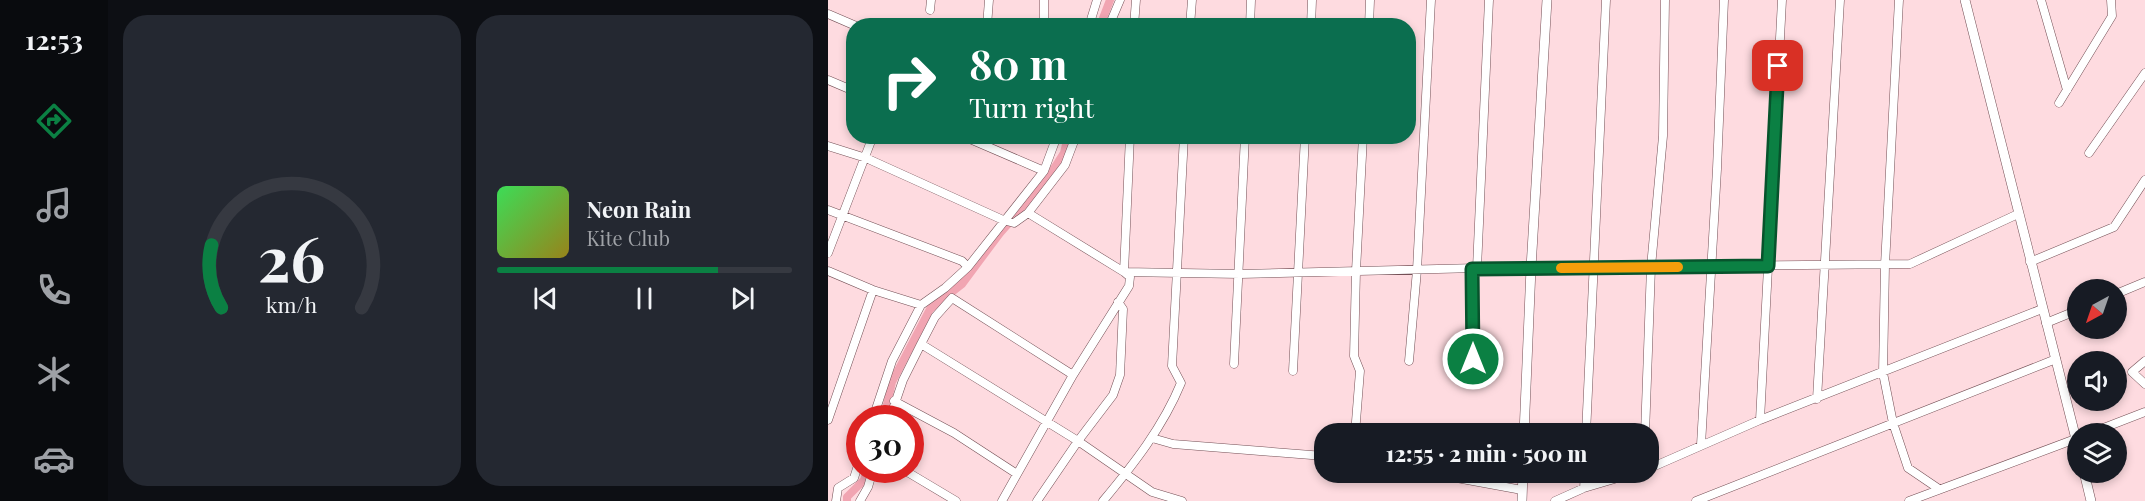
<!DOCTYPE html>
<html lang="en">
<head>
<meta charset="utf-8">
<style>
	:root { --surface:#171b24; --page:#242831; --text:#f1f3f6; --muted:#9ea1a6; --line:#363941; --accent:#0b8043 }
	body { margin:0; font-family:"Playfair Display",serif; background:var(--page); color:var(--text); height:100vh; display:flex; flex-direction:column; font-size:22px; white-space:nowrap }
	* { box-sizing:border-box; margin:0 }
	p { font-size:20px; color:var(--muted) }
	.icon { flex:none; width:33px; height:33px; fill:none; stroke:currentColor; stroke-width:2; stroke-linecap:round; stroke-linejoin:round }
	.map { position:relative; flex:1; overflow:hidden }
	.sheet { display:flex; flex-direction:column; gap:15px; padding:15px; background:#0d0f14; width:720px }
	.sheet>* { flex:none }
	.top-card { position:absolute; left:18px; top:18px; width:570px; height:126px; border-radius:24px; box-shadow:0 3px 9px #0003; background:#0b6e4f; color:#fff; overflow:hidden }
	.needle { width:39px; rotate:220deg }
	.tools { position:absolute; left:1239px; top:279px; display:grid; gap:12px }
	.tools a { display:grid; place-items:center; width:60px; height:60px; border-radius:50%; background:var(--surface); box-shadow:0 3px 9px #0003; font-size:30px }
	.speed { position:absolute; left:18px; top:405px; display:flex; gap:12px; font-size:30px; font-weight:700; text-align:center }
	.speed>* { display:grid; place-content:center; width:78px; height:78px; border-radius:50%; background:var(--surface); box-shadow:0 3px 9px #0003; line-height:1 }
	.speed .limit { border:9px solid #d22; background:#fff; color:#111 }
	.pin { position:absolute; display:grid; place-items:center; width:51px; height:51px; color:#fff; margin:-26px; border-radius:12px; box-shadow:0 3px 9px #0006 }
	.me { position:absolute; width:66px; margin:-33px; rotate:0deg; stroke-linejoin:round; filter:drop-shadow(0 0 4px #0008) }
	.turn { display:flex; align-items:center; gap:21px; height:126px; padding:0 24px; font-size:27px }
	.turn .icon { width:78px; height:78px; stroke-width:2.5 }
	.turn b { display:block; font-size:42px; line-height:51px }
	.sheet .tile { flex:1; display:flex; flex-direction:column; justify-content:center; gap:9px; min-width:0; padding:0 21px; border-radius:24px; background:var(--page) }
	.sheet .dial { align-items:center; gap:0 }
	.dial svg { height:156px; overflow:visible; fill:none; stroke:var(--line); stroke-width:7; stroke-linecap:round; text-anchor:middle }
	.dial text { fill:var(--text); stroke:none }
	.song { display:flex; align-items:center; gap:18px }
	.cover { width:72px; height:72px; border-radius:9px; background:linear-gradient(135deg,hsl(130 70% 55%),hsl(50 70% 35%)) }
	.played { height:6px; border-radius:3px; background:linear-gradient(90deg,var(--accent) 75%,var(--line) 75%) }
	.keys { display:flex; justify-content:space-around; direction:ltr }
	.sheet .tiles { flex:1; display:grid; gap:15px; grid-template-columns:repeat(2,1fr) }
	.trip { position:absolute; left:486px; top:423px; width:345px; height:60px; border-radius:24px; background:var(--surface); box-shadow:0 3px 9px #0003; font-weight:800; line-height:60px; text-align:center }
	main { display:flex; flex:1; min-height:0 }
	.dock { display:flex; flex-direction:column; width:108px; justify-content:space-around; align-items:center; background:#090b0e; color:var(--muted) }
	.dock .icon { width:42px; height:42px }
	.dock .current { color:var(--accent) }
	.dock b { font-size:27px; color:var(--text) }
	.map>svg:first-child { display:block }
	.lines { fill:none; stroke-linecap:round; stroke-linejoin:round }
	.canal { stroke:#f1a5b2; stroke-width:8 }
	.minor-casing { stroke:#745056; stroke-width:9 }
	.tertiary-casing { stroke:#745056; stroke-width:10 }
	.minor { stroke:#fff; stroke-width:8 }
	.tertiary { stroke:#fff; stroke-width:9 }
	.route-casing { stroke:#07532c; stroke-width:15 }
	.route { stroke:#0b8043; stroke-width:10 }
	.slow { stroke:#f59e0b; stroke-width:10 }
</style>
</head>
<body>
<main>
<nav class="dock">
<b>12:53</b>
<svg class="icon current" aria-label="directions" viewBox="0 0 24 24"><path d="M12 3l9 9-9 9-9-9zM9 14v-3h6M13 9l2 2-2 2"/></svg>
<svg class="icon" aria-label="music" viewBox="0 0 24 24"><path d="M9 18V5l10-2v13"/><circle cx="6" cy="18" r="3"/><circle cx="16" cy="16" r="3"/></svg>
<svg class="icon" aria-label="phone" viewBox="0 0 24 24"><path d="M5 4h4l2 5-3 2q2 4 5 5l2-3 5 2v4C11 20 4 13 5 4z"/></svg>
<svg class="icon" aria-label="climate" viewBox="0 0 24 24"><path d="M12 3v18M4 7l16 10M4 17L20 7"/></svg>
<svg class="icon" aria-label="car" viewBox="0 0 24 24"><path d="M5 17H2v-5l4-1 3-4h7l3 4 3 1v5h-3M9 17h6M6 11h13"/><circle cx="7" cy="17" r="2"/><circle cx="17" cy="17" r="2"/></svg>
</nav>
<section class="sheet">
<div class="tiles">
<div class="tile dial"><svg viewBox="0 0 100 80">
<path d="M14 69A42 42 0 1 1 86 69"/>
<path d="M14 69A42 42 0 0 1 9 37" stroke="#0b8043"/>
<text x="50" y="56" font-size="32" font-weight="700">26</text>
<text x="50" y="72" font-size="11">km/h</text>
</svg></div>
<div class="tile">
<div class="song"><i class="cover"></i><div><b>Neon Rain</b><p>Kite Club</p></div></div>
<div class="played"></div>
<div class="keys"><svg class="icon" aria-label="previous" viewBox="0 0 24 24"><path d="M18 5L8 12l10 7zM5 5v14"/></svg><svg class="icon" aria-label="pause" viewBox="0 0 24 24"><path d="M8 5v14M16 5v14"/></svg><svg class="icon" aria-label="next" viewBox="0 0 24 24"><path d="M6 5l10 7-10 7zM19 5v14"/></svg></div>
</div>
</div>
</section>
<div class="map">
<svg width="1317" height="501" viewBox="0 0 1317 501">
	<rect width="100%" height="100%" fill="#fedbe0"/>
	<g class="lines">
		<!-- canal -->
		<path class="canal" d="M272,26L282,0
			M56,418L64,382L102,309L134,284L172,233L218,181L236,153L240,136
			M19,501V497L36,480L39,470"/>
		<defs>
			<path id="minor" d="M1071,0L1057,265L1055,373L1065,423L1080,468L1111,489
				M1213,0L1239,90
				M102,10L103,0
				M0,14L28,26
				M159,26L161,0
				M216,26V0
				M261,26L269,0
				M281,26L292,0
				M306,26L308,0
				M362,26L364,0
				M422,26L423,0
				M483,26L484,0
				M541,26L542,0
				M0,80L26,91
				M1231,103L1284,16L1283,0
				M135,136L216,171
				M0,146L38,158L175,220L186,223L200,213L237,165L248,136
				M1261,153L1317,73
				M0,210L134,261L140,267
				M200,213L296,272L412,274L649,268L1082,264L1190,214
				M0,253L45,136
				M1202,262L1286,227L1317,180
				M649,268L661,0
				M644,269L645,359
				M0,271L45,290L93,305
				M1288,294L1317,282
				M1218,323L1250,310
				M93,344L107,317L124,298L245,375
				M581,361L589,270L603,0
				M1317,361L1304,372L1317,384
				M406,364L417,136
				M465,371L477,136
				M989,399L1012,0
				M66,401L126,433L189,474
				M45,418L64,361L93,305L117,288L140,267L216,171L229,136
				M62,418L75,380L93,344L250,441L324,492L354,501
				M0,420L45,290
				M932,420L954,0
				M527,434L532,371L526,356L528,271L535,136
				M758,434L778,0
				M817,434L823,267L835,136L837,0
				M1260,434L1317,412
				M324,438L345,444L496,456
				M873,445L889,169L896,0
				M820,469L932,420L1214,309
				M76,470L128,501
				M596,472L694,490
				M756,488L757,472
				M8,501L10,488L26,478L32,459
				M32,501L40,487L45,470
				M174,501L245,375L301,286L302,277L296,272L302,136
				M209,501L250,441L285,395L292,375L295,309L290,302
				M275,501C305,465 335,427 353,383L344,366L356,136
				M727,501L756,488L810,472
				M868,501L1228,359
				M1081,501L1250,438"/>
			<path id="tertiary" d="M1137,0L1250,447
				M696,434L703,268L719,0
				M1256,472L1263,501
				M694,501L695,472"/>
		</defs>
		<!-- minor casing -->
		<use href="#minor" class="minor-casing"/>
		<!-- tertiary casing -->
		<use href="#tertiary" class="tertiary-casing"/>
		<!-- minor -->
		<use href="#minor" class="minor"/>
		<!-- tertiary -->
		<use href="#tertiary" class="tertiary"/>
	</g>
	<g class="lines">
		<defs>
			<path id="route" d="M645,359L644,269L940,266L950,66"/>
		</defs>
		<!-- route casing -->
		<use href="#route" class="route-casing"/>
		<!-- route -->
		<use href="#route" class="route"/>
		<!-- slow -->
		<path class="slow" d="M733,268L850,267"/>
	</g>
</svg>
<div class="tools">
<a><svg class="needle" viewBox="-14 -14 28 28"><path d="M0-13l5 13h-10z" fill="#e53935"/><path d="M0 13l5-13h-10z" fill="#9ea1a6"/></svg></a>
<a><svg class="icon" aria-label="sound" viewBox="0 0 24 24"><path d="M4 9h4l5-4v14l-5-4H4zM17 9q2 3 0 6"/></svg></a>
<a><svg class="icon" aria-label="layers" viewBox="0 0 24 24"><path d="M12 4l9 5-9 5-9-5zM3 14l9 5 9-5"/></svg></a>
</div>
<div class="speed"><div class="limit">30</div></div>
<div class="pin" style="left:950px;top:66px;background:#d93025"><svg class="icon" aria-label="arrive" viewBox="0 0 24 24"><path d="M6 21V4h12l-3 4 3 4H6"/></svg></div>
<svg class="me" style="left:645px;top:359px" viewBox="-20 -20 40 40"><circle r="17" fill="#0b8043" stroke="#fff" stroke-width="3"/><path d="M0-11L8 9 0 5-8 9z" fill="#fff"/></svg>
<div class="trip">12:55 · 2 min · 500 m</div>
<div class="top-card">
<div class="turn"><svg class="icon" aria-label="right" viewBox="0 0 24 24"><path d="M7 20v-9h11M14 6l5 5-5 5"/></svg><div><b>80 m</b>Turn right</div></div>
</div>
</div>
</main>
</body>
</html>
